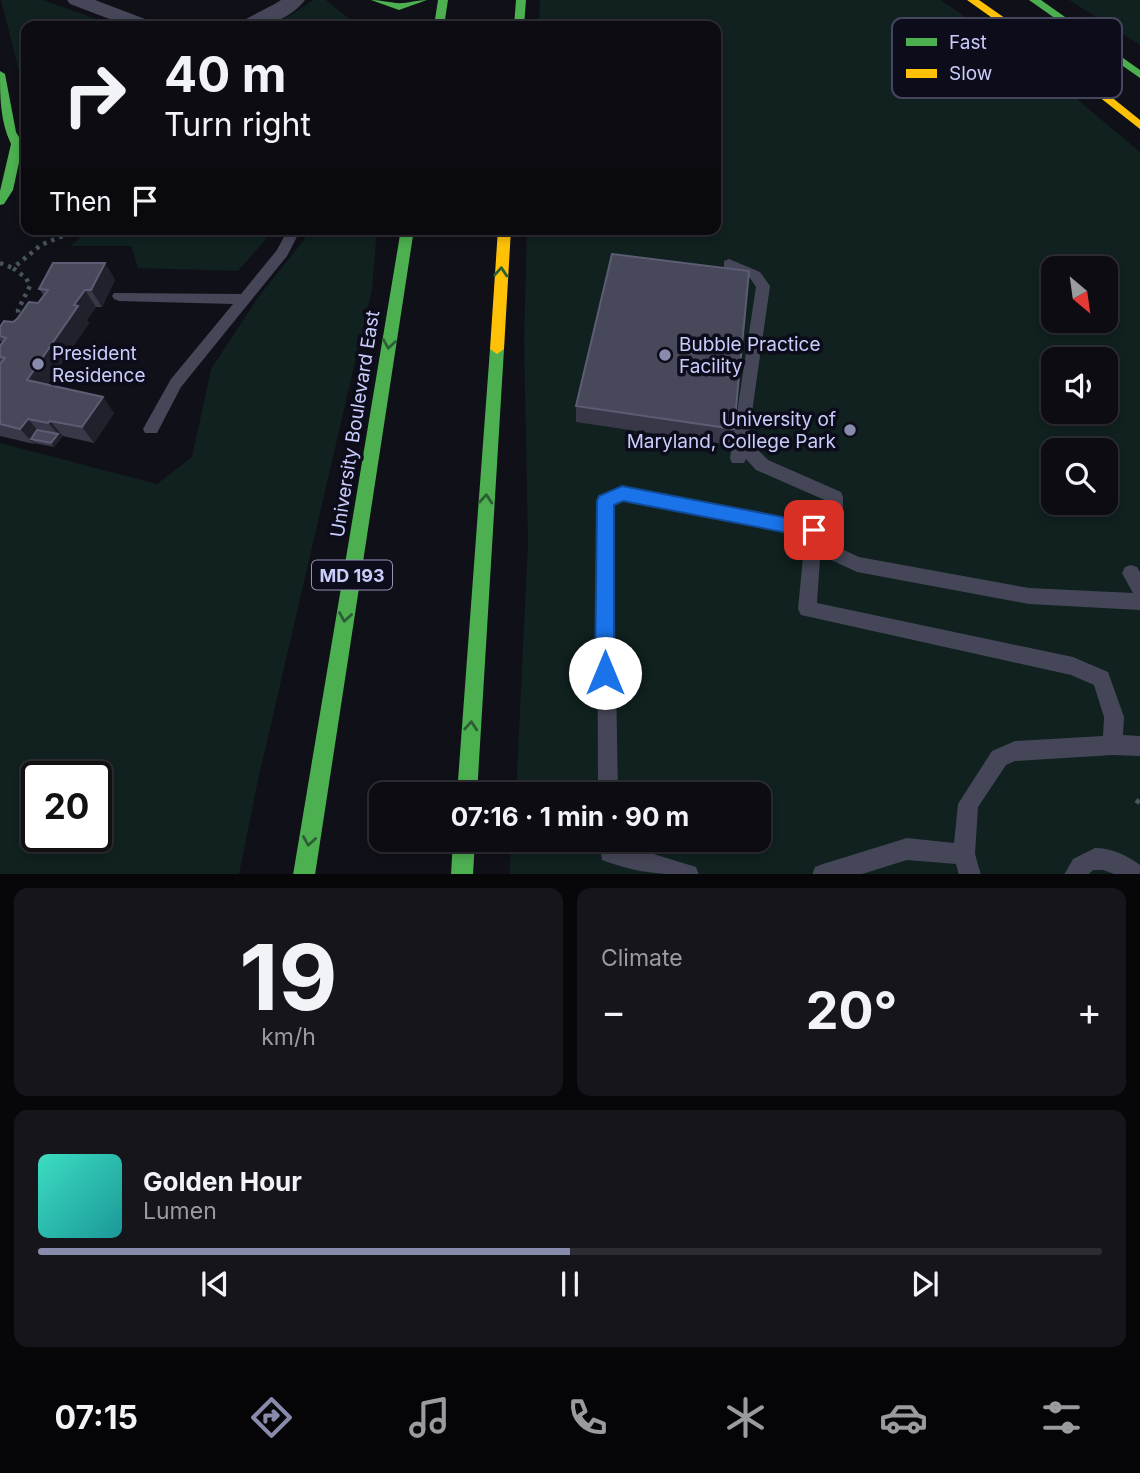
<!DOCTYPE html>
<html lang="en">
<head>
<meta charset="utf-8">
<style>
	:root { --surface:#0c0c12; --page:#15151b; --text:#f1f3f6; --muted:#9a9b9f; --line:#2c2c32; --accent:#898bac }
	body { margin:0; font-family:Inter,sans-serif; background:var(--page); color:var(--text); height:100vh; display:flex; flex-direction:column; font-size:26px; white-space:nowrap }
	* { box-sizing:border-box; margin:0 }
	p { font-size:23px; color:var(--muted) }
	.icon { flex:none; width:38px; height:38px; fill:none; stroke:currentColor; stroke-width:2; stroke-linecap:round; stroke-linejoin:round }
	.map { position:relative; height:874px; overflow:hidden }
	.side { display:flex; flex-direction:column; gap:14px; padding:14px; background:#07070a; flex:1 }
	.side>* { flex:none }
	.banner { position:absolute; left:21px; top:21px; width:700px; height:214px; border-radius:14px; box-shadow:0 4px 10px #0003,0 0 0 2px var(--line); background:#0c0c12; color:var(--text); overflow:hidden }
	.needle { width:46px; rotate:151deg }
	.tools { position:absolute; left:1041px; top:256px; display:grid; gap:14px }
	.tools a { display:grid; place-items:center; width:77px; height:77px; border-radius:14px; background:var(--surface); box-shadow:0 4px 10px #0003,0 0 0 2px var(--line); font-size:35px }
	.speed { position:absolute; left:21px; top:761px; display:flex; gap:14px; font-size:35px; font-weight:700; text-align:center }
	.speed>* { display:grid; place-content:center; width:91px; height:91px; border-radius:50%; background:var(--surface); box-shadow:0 4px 10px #0003,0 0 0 2px var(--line); line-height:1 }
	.speed .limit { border:4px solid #111; border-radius:10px; background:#fff; color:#111 }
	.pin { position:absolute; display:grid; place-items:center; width:60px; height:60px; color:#fff; margin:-30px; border-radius:14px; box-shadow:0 4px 10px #0006 }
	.me { position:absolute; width:77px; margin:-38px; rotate:0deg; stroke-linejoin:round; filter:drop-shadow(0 0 5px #0008) }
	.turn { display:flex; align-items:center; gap:24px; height:147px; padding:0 28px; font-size:32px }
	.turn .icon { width:91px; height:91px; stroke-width:2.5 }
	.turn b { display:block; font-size:49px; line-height:60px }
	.then { display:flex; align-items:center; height:66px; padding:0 28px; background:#0003; gap:14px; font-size:26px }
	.big { font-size:52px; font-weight:700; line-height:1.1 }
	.side .widget { flex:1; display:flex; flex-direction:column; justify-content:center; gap:10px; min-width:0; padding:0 24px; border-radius:14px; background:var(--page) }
	.side .dial { align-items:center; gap:0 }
	.dial b { font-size:91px; line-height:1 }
	.song { display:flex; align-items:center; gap:21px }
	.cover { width:84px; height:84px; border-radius:10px; background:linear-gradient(135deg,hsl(170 70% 55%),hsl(180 70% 35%)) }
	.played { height:7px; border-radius:4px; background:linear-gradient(90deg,var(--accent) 50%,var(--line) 50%) }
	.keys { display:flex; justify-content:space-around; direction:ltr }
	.heat { display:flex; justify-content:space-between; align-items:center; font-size:38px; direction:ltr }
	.side .tiles { flex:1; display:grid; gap:14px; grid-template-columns:1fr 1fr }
	.widget:last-child { grid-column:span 2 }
	.trip { position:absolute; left:369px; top:782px; width:402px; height:70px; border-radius:14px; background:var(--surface); box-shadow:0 4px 10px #0003,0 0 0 2px var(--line); font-weight:700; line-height:70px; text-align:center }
	.tab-bar { display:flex; height:112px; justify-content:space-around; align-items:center; background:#050507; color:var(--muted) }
	.tab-bar .icon { width:49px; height:49px }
	.tab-bar .current { color:var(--accent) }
	.tab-bar b { font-size:32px; color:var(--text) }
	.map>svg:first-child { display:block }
	.green { fill:#10211f; fill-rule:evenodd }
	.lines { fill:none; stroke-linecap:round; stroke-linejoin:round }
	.path-far1 { stroke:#46545c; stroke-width:4.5; stroke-dasharray:3.5 5; stroke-linecap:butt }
	.path { stroke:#46545c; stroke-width:5; stroke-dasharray:4.5 6; stroke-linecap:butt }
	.lane { fill:#454758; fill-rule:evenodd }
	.street { fill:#454758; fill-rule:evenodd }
	.fast { fill:#4caf50; fill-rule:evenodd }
	.slow { fill:#ffc107; fill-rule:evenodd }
	.wall { fill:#383848 }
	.shaded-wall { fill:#21212c }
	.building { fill:#48485b; stroke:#5c5d74; stroke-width:2 }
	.oneway { stroke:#2c5e36 }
	.route { fill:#1a73e8; stroke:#114b97; stroke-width:2 }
	.poi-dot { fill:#898bac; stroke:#0c0c1b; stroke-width:2.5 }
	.labels { text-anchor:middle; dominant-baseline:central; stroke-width:7; stroke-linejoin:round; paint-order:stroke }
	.shield { fill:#0c0c1b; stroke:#9193b8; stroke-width:2 }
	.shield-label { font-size:18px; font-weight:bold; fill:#cacdfb }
	.poi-label { font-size:19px; fill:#cacdfb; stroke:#0c0c1b; text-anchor:start }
	.street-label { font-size:19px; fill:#cacdfb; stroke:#0c0c1b }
	.key { fill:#0c0c1b; stroke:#45465e; stroke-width:2 }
	.key-label { font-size:19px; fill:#cacdfb }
</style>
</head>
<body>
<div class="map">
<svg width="1140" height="875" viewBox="0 0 1140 875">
	<rect width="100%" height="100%" fill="#101018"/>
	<!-- green -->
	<path class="green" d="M1,0H43L116,26H26V99Z
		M313,0H326L358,26H264L291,15Z
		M540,0H941L1035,64L1140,152V874L509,875L512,840H760V794H516L528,542L524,341L527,229H716V26H539ZM1054,268H1106V320H1054ZM1054,359H1106V411H1054ZM1054,450H1106V502H1054Z
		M1069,0H1140V45Z
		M91,229H275L238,271L138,268L131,246H70Z
		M308,229H377L372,289L258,780L239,874H0V443L157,484L192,457L211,369L259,296L304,240ZM37,777H96V836H37Z"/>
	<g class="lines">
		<!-- path-far1 -->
		<path class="path-far1" d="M0,263L13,268
			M19,321L18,310L30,286L26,278L13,268L41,245L79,229"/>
		<!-- path -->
		<path class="path" d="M1136,800L1140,803"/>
		<!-- lane -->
		<path class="lane" d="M288,229H301L287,256L181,387L157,433H145L143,429L171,379L233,304L119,301L114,299L112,296L114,293L241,294L277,250Z
			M729,259L760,272L770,286L748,440L768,460L841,492L843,497L842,549L859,557L1029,588L1133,593L1122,573L1125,567L1131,565L1137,567L1140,572V610L1029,604L857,572L827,558L824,553L827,501L756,470L746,459L744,463H732L730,458L756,287L750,278L724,267V261Z
			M622,486L820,525L822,530L817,603L1073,657L1108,672L1124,717L1123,735L1140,736V756L1113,755L1015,761L1006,765L978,807L975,854L981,875H959L956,864L907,860L859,875H812L815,867L823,864L907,838L954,843L958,804L992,751L1015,741L1103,736L1104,717L1094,685L1071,675L801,615L798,609L805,536L623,500L613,505L618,794H598L597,501L599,496Z
			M599,840H621V844L696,867L699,875C663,875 636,873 602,860Z
			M1095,848C1111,848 1127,855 1140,865V875H1117L1103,870H1093L1088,875H1064L1073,859Z"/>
		<!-- street -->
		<path class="street" d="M67,0H95L153,22L156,26H128L70,4Z
			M281,0H305C288,22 262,27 236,26C241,20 271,7 281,0Z"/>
		<!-- fast -->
		<path class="fast" d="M371,0C380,0 387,2 396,3C405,4 417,0 427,0L399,10Z
			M438,0H448L444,26H434Z
			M516,0H526L524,26H514Z
			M1029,0H1041L1140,70V78Z
			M0,71L5,74L16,132L23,144L13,190L4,204L0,205V191L11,144C0,121 0,96 0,71Z
			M401,229H414L315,875H293Z
			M497,344L504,349L477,794H457L490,349Z
			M453,840H475L473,875H451Z"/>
		<!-- slow -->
		<path class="slow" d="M967,0H979L1069,63L1140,120V129L1061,67Z
			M498,229H511L504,349L497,354L490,349Z"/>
	</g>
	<!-- wall -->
	<path class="wall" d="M105,263L115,280L102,307H96L87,320L89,323L47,384L114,413L94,443L63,436L54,447L34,443V444L0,436V346L2,343L0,340V327L13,322L38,303L44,296L39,289Z
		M576,406L734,429L730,445L576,422Z"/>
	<!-- shaded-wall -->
	<path class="shaded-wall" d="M105,263L115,280L102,307L91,290Z
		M85,290L96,307L87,320L89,323L40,396L27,380L74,305Z
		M103,397L114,413L94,443L82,427Z
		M28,419L41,434L31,439L34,443V444L20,429Z
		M50,421L63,436L54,447L51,443L58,434L48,423Z"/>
	<!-- building -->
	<path class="building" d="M612,254L749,271L734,429L576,406Z
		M53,263H105L91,290H85L74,305L78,306L27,380L103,397L82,427L50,421L48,423L28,419L20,429L0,424V364L5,358L0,357V346L6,338L0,336V327L4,321L13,322L17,319L29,302L38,303L48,290L39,289Z
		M37,430L58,434L51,443L31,439Z"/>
	<!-- one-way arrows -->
	<defs><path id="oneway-chevron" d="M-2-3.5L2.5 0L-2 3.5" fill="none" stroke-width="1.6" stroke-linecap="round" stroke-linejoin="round" transform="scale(1.75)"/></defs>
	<g class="oneway">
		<use href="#oneway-chevron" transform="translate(501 272) rotate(-86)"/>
		<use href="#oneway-chevron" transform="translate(389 344) rotate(99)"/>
		<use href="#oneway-chevron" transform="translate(486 499) rotate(-86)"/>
		<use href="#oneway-chevron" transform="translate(345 617) rotate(99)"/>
		<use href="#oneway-chevron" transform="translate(471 726) rotate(-86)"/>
		<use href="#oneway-chevron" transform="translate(309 841) rotate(99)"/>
	</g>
	<!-- route -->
	<path class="route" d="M622,486L814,523L820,525L822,530L820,535L814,538L623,501L614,505V673L611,679L605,682L598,679L595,673L597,501L599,496Z"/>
	<!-- markers -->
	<g class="poi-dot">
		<circle cx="665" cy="355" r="7"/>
		<circle cx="38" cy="364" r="7"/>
		<circle cx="850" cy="430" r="7"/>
	</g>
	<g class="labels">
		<!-- shield labels -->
		<rect class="shield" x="312" y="560.5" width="80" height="29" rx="5"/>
		<g class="shield-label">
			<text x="352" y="575">MD 193</text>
		</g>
		<!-- poi labels -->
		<g class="poi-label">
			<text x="679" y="344">Bubble Practice<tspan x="679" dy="22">Facility</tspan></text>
			<text x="52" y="353">President<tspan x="52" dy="22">Residence</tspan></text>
			<text x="836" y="419" text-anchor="end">University of<tspan x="836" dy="22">Maryland, College Park</tspan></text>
		</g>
		<!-- street labels -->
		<g class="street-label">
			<text transform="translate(355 424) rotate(-81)">University Boulevard East</text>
		</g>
	</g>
	<!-- legend -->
	<rect x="892" y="18" width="230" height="80" rx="10" class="key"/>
	<rect x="906" y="38" width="31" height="8" fill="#4caf50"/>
	<rect x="906" y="69" width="31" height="9" fill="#ffc107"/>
	<g class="key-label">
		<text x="949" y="49">Fast</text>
		<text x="949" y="80">Slow</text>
	</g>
</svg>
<div class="tools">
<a><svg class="needle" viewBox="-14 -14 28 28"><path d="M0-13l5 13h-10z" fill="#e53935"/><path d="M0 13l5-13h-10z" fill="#9a9b9f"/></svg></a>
<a><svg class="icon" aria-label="sound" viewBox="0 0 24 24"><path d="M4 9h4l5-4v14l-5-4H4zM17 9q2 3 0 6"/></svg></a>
<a><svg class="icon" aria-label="search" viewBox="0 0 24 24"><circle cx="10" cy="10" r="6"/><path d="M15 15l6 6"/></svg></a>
</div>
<div class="speed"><div class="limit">20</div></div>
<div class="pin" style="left:814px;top:530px;background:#d93025"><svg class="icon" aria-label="arrive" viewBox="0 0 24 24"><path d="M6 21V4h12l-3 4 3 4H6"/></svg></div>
<svg class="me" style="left:605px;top:673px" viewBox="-20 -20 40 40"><circle r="19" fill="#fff"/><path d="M0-13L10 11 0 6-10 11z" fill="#1a73e8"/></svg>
<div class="trip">07:16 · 1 min · 90 m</div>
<div class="banner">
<div class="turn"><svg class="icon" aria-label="right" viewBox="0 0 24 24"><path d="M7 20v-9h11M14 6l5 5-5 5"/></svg><div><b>40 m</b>Turn right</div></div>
<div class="then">Then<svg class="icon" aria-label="arrive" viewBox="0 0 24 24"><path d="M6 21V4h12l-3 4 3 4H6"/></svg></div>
</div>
</div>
<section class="side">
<div class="tiles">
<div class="widget dial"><b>19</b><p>km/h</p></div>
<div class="widget"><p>Climate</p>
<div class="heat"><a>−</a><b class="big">20°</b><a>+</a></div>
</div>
<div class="widget">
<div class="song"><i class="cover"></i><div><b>Golden Hour</b><p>Lumen</p></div></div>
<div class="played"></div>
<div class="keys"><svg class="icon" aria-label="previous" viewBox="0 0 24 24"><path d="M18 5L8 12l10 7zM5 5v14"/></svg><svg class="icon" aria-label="pause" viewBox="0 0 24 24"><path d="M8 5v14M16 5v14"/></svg><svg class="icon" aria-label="next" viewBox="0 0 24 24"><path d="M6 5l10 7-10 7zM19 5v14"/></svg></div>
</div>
</div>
</section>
<nav class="tab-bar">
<b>07:15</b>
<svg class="icon current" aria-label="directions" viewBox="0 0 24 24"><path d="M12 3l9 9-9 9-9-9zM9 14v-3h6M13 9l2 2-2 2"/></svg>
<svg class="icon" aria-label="music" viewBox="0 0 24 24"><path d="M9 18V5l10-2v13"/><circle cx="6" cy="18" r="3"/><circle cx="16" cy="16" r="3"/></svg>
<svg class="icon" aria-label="phone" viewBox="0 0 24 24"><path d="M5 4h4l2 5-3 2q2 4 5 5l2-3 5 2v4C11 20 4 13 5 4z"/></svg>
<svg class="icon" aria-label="climate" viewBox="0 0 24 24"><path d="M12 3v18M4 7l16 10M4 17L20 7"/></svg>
<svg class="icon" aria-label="car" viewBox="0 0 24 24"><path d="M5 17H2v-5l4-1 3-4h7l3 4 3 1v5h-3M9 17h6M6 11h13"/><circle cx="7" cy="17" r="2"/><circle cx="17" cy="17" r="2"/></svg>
<svg class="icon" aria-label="filters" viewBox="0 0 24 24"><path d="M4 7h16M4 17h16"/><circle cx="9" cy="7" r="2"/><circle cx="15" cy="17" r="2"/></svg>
</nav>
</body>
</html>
